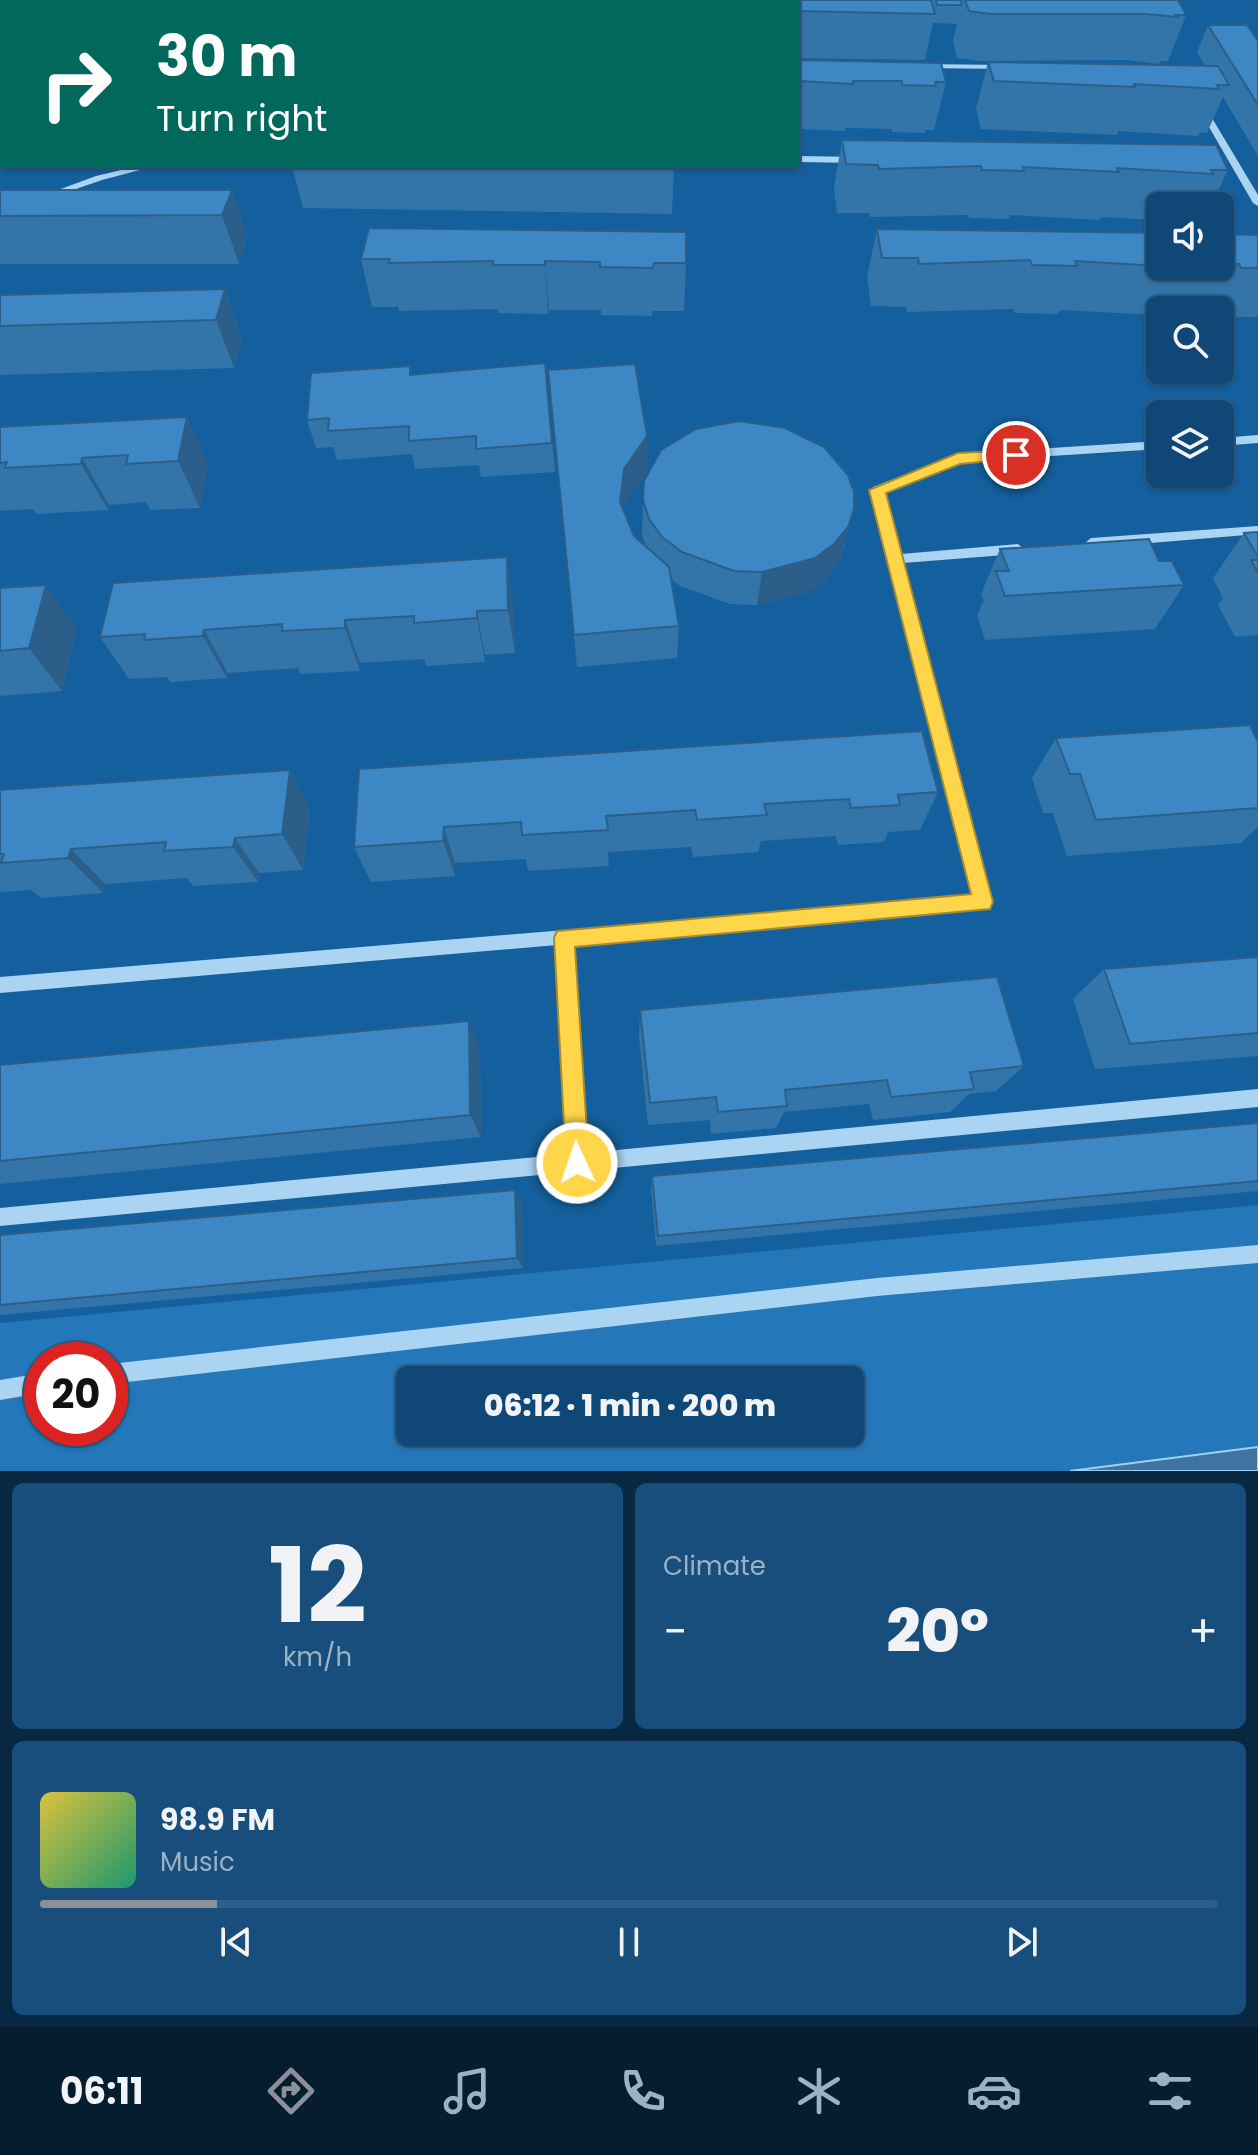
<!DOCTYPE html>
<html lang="en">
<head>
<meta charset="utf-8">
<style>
	:root { --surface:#0f4776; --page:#184e7b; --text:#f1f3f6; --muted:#9bb2c5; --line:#2f5f88; --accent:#8c9099 }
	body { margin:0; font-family:Poppins,sans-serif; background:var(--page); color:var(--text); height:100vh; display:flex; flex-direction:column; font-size:30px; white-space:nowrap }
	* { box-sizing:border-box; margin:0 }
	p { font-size:26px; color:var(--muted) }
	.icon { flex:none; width:44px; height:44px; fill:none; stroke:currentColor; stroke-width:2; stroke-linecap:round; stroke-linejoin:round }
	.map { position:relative; height:1471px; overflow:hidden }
	.side { display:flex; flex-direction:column; gap:12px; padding:12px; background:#082741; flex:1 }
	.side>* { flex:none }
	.banner { position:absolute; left:0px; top:0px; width:800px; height:168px; box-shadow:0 2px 6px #0004,0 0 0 2px var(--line); background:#00695c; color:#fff; overflow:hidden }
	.controls { position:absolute; left:1146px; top:192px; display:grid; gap:16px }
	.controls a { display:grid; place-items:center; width:88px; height:88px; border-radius:12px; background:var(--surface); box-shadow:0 2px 6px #0004,0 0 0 2px var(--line); font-size:40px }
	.speed { position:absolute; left:24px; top:1342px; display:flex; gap:16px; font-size:40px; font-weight:700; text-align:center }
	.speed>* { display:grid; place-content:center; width:104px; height:104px; border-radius:50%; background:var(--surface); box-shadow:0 2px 6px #0004,0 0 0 2px var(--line); line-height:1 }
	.speed .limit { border:12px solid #d22; background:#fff; color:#111 }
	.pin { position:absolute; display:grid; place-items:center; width:68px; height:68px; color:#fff; margin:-34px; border:4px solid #fff; border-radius:50%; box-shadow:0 2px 8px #0007 }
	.me { position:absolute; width:88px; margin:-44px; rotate:357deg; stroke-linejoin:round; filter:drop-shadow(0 0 6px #0008) }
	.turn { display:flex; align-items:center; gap:28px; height:168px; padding:0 24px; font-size:36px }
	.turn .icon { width:104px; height:104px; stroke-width:2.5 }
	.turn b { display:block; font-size:56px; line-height:68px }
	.big { font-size:60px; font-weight:800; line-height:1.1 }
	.side .tile { flex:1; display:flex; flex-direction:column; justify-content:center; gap:12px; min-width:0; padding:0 28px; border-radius:12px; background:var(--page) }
	.side .dial { align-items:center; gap:0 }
	.dial b { font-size:104px; line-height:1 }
	.song { display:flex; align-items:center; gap:24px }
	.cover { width:96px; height:96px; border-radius:12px; background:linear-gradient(135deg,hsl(50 70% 55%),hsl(160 70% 35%)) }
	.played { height:8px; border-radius:4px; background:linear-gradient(90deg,var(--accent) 15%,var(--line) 15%) }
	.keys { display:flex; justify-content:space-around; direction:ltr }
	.heat { display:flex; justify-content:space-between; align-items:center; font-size:44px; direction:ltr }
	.side .tiles { flex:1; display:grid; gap:12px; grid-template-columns:1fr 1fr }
	.tile:last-child { grid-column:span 2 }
	.trip { position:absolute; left:396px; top:1366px; width:468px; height:80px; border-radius:12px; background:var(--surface); box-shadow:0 2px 6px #0004,0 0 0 2px var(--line); font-weight:800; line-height:80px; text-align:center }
	.dock { display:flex; height:128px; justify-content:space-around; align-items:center; background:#061c2f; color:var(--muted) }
	.dock .icon { width:56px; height:56px }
	.dock .on { color:var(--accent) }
	.dock b { font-size:36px; color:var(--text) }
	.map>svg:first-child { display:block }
	.green { fill:#2478ba; fill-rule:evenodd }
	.water { fill:#4074a0; stroke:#9dd0f6; stroke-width:2 }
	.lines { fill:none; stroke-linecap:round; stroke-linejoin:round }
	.minor { fill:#abd4f3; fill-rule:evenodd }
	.wall { fill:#3475a9 }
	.shaded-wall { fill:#2b5f89 }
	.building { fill:#3d88c4; stroke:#2b5f89; stroke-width:2 }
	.route { fill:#ffd54a; stroke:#a68a30; stroke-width:2 }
</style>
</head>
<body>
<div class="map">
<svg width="1258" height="1471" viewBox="0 0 1258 1471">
	<rect width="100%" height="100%" fill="#145f9d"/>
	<!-- green -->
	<path class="green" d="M1258,1205V1471H0V1323ZM42,1360H110V1428H42ZM410,1380H850V1432H410Z"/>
	<!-- water -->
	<path class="water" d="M1258,1447V1471H1070Z"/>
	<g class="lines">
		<!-- minor -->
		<path class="minor" d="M0,0H85L86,1L2,2Z
			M0,54H2V58H0Z
			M919,64L1006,65L1010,67L1006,69L922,68H919Z
			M1202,105L1206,108L1258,195V206L1253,203L1198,108Z
			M798,156L858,157L863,160L858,163L798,162Z
			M138,166H155L102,180L47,199L39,197L96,176Z
			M1258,435V443L1220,446V438Z
			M1160,441V449L959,462L884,492L901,554L1018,544L1024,549L1018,554L903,563L991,902L988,907L572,944L585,1153L1258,1089V1107L0,1226V1208L568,1154L557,945L0,993V977L974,896L871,490L873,487L958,454Z
			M1258,526V534L1091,548L1085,543L1091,538Z
			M1258,1245V1263L877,1296L110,1384V1364L877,1278Z
			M42,1373V1393L0,1400V1380Z"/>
	</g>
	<!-- wall -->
	<path class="wall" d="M0,0L2,2V50H0Z
		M706,0H960L962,4V0H1178L1186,15L1168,61H1160L1159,64L1128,60L979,61L957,58L953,41L957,24L933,23L925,60L798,58V2H706Z
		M1208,25L1258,41V156L1223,97L1207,133H1200L1198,136L1118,131L1117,135L981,129L976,109L988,62L1205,66L1197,52Z
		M798,60L946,82L934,130H926L925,133L892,132V129L846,128L845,131L798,129Z
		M842,140L1228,170L1211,206H1160V220L1101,217L1100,220L1010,215L1009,219L969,218L968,215L870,217L869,213H837L834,188Z
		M292,166H674L672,214L303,208Z
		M0,190H232L247,238L239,264H0Z
		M877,229L1160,266H1220V234L1258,235V313L1256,317H1220V310H1160L1157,315L1060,310L1058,314L1015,313L1013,309L907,312L906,307L871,306L867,277Z
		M361,259L686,263L684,311H653L652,316L601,315V310H549L548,314L498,313V309L399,311L398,307H372Z
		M225,289L242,338L234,368L0,375V295Z
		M545,363L555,472L481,477L479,465L415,469L412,454L337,460L333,447L316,448L307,420L410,366L412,375Z
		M548,370L647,472L624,504L623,510L634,536L646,546L642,535L643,500L845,544L839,562L826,579L808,592L757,605L730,604L680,586L671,579L679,626L677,658L577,667Z
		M0,427L208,464L200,508L150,510L146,502L109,505L108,510L36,514L33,509L0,511Z
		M1258,532V635L1235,637L1218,605L1223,598L1213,578L1244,533Z
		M1000,549L1159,561L1184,585L1155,629L985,640L977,616L984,600L981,594Z
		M0,588L77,629L62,691L0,696Z
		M513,602L515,653L485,655V662L426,666L424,659L360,663V671L300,674L298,668L228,673L227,678L170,682L167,677L129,679L100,637Z
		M1056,738L1258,742V827L1241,843L1067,856L1053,813H1043L1032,778Z
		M359,769L938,792L920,830L888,832L884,842L838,845L835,836L761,841L758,852L693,857L691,847L608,852L609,866L528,871L526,859L455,863V876L371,882L354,847Z
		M0,790L310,809L303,870L259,873L258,882L193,886L187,878L105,884L103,893L41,898L31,890L0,892Z
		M1258,957V1056L1095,1069L1073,999L1104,969Z
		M640,1010L1024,1066L996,1091L969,1094L950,1112L873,1120L869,1104L784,1112L776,1128L711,1134L710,1120L648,1125L639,1037Z
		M480,1048L481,1137L0,1184V1065Z
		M1258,1123V1191L656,1246L651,1189L652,1176Z
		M515,1190L522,1203L523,1268L0,1315V1235Z"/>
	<!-- shaded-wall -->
	<path class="shaded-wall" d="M27,0H44L45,2H25Z
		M0,81L2,85V111L0,114Z
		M232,190L247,238L239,264L222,215Z
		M545,261L549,310L548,314L545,265Z
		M225,289L242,338L234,368L216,320Z
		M187,417L208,464L200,508L178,461Z
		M647,436V472L624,504L621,537L620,502L624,469Z
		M82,458L109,505L108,510L81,464Z
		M854,509L839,562L826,579L808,592L757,605L762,572Z
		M507,557L513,602L515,653L508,610Z
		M46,585L77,629L62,691L29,648Z
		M477,611L485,655V662L477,618Z
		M345,620L360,663V671L345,628Z
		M204,630L228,673L227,678L203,636Z
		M290,770L310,809L303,870L282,834Z
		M444,827L455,863V876L443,841Z
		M235,838L259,873L258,882L233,847Z
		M71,849L105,884L103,893L68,858Z
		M469,1021L480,1048L481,1137L470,1115Z
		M515,1190L522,1203L523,1268L517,1258Z"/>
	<!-- building -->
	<path class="building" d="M0,0H27L25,2H2V4H0Z
		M66,0H311L310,2H64Z
		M341,0H675L674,2H340Z
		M707,0H931L935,14L798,11V2H707Z
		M936,0H960L962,5H937Z
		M965,0H1178L1186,15H1176L1178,17L1146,14H991L969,11Z
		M1208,25H1247L1258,41V105Z
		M798,60L941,63L946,82H935L936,86L902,85V81H853V84L798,81Z
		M988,62L1218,66L1229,85H1217L1219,89L1134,84L1135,87L994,81Z
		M842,140L1216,145L1228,170H1211L1213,174L1117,168L1119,172L1023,167L1024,171L982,170L981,166L879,169L878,165L846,164Z
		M0,190H232L222,215L0,216Z
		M369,228L686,232V263H654L653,268L600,267V262L545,261V265H493V261L389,263L390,259H361Z
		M877,229L1160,233V266L1075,261L1077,266L1032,265L1030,260L919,264L918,258H882Z
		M1220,234L1258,235V268H1241L1239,264L1220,263Z
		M225,289L216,320L0,326V295Z
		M545,363L552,443L476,449V436L409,441V426L328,431L329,418L307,420L311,373L410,366V375Z
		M635,364L647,436L624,469L620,502L634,536L669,567L679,626L574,635L548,370Z
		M187,417L178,461L126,464L128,455L82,458L81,464L5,468L7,462L0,463V427Z
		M739,421L785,428L824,447L848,475L854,492V509L848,527L834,544L815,558L762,572L734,571L682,552L662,537L649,519L643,500L644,481L661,450L696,429Z
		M1258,532V557L1244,533Z
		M1149,539L1159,561H1172L1184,585L1005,596L996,571H1009L1000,549Z
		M507,557L508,610L477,611V618L414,623V616L345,620V628L282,631V624L204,630L203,636L144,640L145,634L100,637L113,583Z
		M1251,560H1258V573Z
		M46,585L29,648L0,651V588Z
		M1250,725L1258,742V808L1096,820L1080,774H1070L1056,738Z
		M922,731L938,792L898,795L900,805L851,808L849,799L764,804L767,815L697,820L695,810L606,816L608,830L522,835L521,822L444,827L443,841L354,847L359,769Z
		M290,770L282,834L235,838L233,847L164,851L166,842L71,849L68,858L1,863L4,854H0V790Z
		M1258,957V1033L1130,1044L1104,969Z
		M997,977L1024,1066L970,1072L974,1089L891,1097L887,1080L785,1090L787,1106L718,1112L716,1097L650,1103L640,1010Z
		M469,1021L470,1115L0,1161V1065Z
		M1258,1123V1181L658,1236L652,1176Z
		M515,1190L517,1258L0,1305V1235Z"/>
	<!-- route -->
	<path class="route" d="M1016,450L1023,455L1021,458L960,464L886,493L993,902L990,909L575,947L589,1163L585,1171L577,1174L569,1171L566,1163L554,938L557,931L971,894L869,490L958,453Z"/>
</svg>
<div class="controls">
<a><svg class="icon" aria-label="sound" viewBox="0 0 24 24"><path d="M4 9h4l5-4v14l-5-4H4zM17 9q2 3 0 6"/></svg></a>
<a><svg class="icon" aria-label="search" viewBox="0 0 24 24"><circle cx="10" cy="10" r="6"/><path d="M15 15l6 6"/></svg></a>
<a><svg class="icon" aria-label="layers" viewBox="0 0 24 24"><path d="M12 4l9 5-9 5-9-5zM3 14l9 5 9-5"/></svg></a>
</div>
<div class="speed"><div class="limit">20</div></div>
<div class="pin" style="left:1016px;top:455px;background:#d93025"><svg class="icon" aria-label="arrive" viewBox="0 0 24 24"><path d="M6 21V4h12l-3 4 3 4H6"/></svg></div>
<svg class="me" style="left:577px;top:1163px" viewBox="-20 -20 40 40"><circle r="17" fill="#ffd54a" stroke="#fff" stroke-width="3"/><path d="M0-11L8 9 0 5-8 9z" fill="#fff"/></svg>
<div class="trip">06:12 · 1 min · 200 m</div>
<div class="banner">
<div class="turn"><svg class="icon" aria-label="right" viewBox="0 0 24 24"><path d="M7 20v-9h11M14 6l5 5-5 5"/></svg><div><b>30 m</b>Turn right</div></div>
</div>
</div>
<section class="side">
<div class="tiles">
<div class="tile dial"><b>12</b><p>km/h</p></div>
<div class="tile"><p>Climate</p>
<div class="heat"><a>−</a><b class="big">20°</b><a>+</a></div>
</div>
<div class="tile">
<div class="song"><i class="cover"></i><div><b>98.9 FM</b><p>Music</p></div></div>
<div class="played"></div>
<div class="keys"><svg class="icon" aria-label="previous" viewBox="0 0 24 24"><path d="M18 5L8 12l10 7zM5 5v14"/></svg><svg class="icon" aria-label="pause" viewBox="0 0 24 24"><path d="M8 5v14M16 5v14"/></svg><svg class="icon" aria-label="next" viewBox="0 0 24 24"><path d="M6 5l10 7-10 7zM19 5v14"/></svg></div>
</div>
</div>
</section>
<nav class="dock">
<b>06:11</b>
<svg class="icon on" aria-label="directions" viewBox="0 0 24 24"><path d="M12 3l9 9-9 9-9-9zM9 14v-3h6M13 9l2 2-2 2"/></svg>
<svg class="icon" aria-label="music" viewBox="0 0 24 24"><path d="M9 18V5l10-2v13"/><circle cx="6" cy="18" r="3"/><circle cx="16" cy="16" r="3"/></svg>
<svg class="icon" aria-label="phone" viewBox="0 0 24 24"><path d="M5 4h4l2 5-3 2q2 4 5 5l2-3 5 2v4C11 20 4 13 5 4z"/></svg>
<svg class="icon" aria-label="climate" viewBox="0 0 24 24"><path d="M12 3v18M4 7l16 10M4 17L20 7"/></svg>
<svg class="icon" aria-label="car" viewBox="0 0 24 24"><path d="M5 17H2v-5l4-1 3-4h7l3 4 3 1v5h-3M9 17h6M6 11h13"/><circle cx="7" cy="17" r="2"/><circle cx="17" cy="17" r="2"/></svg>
<svg class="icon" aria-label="filters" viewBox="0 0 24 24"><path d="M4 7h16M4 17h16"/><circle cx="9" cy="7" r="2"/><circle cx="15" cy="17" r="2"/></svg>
</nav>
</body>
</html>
